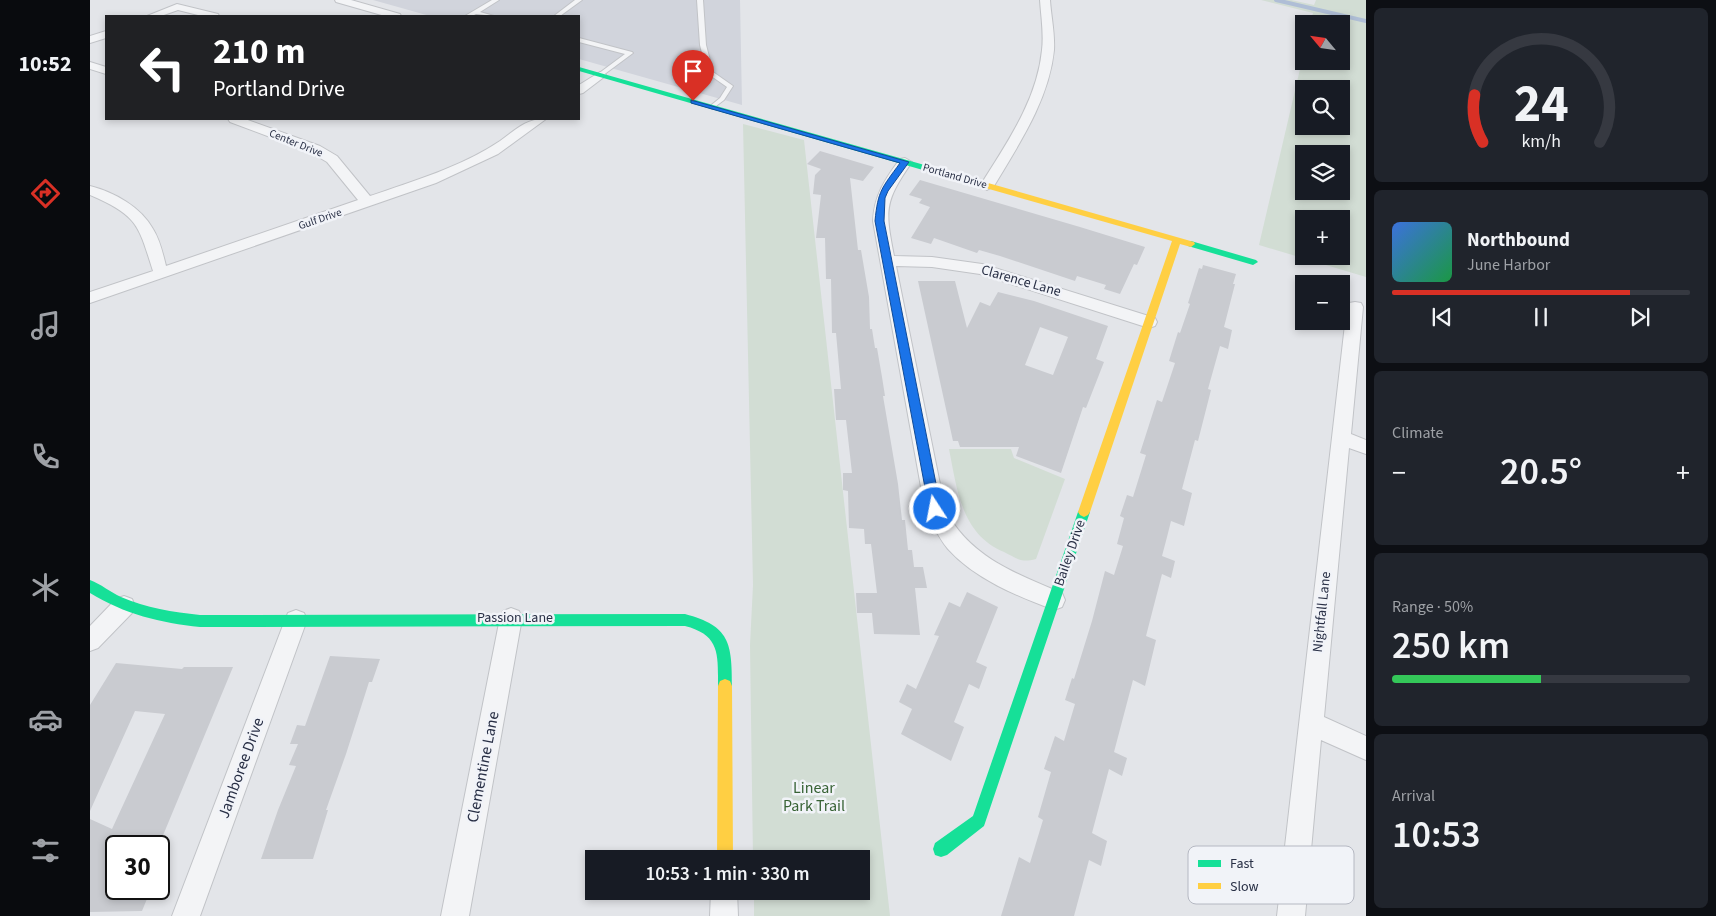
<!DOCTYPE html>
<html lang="en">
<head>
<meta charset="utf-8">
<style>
	:root { --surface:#171b24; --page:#20242c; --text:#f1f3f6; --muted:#9ea1a6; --line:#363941; --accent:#d93025 }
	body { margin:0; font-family:"Source Sans 3",sans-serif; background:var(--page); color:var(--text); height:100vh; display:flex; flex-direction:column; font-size:19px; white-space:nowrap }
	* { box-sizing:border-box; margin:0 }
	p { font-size:16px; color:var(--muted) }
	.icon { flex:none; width:28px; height:28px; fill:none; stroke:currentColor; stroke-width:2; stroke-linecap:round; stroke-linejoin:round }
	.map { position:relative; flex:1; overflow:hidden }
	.sheet { display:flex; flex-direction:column; gap:8px; padding:8px; background:#0d0f14; width:350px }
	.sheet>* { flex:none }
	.top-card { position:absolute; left:15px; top:15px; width:475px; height:105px; border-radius:0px; box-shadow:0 2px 8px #0003; background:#202124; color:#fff; overflow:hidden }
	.needle { width:32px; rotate:299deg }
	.buttons { position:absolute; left:1205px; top:15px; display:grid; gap:10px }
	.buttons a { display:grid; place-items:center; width:55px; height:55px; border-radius:0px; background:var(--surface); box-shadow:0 2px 8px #0003; font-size:25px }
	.speed { position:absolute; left:15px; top:835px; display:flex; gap:10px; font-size:25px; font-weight:700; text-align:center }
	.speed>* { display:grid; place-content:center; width:65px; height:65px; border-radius:50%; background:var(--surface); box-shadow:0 2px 8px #0003; line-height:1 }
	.speed .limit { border:2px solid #111; border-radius:8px; background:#fff; color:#111 }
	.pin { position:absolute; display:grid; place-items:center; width:42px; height:42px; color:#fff; margin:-51px -21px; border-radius:50% 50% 50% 0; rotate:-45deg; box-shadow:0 0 5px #0007 }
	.pin .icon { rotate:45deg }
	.me { position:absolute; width:55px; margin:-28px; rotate:349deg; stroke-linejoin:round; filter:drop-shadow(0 0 4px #0008) }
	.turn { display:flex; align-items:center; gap:18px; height:105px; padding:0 25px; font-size:22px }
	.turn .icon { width:65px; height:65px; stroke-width:2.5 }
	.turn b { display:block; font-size:35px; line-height:42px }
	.big { font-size:38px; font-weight:600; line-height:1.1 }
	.sheet .widget { flex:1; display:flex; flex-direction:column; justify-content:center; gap:8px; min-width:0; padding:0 18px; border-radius:8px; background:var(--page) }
	.sheet .dial { align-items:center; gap:0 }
	.dial svg { height:130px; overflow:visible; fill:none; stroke:var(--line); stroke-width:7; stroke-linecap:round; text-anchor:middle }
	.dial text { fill:var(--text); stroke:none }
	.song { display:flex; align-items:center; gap:15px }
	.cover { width:60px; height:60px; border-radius:8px; background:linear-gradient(135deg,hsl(220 70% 55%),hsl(140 70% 35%)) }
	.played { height:5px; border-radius:2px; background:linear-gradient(90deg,var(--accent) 80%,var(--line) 80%) }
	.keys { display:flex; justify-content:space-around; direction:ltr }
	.heat { display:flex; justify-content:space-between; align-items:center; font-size:28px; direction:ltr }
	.charge { height:8px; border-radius:4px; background:linear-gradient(90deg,#34c759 50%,var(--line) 0) }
	.trip { position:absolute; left:495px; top:850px; width:285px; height:50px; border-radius:0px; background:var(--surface); box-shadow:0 2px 8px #0003; font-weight:600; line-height:50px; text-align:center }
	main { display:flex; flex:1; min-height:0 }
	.menu { display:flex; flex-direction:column; width:90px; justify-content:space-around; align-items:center; background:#090b0e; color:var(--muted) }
	.menu .icon { width:35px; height:35px }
	.menu .on { color:var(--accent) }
	.menu b { font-size:22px; color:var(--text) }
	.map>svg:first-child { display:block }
	.built { fill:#d1d4dc }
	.green { fill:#d2ddd4; fill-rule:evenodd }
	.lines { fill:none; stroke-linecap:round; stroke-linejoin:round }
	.stream { stroke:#afbed6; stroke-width:4 }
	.building { fill:#c9cbd0; fill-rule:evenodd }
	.lane-casing { stroke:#c1c3c7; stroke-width:2 }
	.street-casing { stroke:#c1c3c7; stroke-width:2 }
	.lane { fill:#f3f4f6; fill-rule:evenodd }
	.street { fill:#f3f4f6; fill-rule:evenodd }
	.fast { fill:#16e098; fill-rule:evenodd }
	.slow { fill:#ffcf43; fill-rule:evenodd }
	.route { fill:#1a73e8; stroke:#114b97 }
	.labels { text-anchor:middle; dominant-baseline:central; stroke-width:5; stroke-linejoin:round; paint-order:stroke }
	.far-street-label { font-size:11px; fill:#282f45; stroke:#f1f3f8 }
	.street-label { font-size:14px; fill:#282f45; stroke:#f1f3f8 }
	.near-street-label { font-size:16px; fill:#282f45; stroke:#f1f3f8 }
	.near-park-label { font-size:16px; fill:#376234; stroke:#f1f3f8 }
	.key { fill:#f1f3f8; stroke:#b5b8c2; stroke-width:1 }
	.key-label { font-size:14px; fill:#282f45 }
</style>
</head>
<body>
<main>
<nav class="menu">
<b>10:52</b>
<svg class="icon on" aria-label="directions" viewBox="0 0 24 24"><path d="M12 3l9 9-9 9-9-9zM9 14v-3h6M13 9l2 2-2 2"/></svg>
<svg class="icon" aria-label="music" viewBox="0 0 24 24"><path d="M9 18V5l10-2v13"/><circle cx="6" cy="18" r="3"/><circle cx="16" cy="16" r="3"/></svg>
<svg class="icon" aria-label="phone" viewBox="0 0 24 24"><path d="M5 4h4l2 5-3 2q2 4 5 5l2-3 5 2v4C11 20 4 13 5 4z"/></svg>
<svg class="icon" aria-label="climate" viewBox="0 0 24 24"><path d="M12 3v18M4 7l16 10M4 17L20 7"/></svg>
<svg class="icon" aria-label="car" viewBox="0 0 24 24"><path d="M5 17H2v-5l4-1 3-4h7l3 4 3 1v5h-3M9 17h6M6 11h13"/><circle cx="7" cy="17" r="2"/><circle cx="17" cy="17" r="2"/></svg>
<svg class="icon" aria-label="filters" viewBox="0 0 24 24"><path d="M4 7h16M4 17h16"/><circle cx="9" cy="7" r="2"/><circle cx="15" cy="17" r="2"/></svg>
</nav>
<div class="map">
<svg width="1276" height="916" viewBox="0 0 1276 916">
	<rect width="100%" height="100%" fill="#e3e5e9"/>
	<!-- built -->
	<path class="built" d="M283,0H650L652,105L489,59V16H340Z"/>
	<!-- green -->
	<path class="green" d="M1171,0H1201L1224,5L1226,0H1276V277L1169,245L1214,52V61H1251V24H1220L1223,13ZM1214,89H1251V126H1214ZM1214,154H1251V191H1214ZM1214,219H1251V256H1214Z
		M653,124L714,140L800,916H664V891H771V859H663L660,645L663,585Z
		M859,449H921L924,458L975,479L946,559C931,563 928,559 914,552C871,534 867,489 859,449Z"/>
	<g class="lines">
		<!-- stream -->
		<path class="stream" d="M1186,0L1276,21"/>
	</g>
	<!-- building -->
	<path class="building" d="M730,151L784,167L773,181L760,178L768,250H771L779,297L780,329H782L785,348H787L792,377L795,396H793L808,484L812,520H815L818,550H822L824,567H833L837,588H825L830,635L784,634L782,613H767L766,593H787L781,544H775L774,529L759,528L758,491L753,490V473H762L756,420H746L744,389H751L746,333H742L741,279H736L735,238H726L731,195L723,194L725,175L731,169L717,164Z
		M830,180L990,227L1055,247L1047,265L1044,264L1030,294L1014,289L1016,285L987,276L985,281L910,256L889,250L887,253L844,238L841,244L821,238L840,207L829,203L832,199L819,195Z
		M1113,265L1146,274L1143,284H1145L1134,327L1142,330L1138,349L1130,346L1118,389L1121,390L1108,441L1105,440L1092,489L1102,493L1094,526L1081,521L1077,537L1072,556L1085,561L1081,578L1072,574L1056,636L1066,640L1055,686L1043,680L1024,752L1037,758L1032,776L1019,769L1002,833L1017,841L1011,866L999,860L984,916H911L929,857L940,863L953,820L948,817L961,772L954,769L965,736L974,741L985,704L975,700L982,678L984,679L1002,621L1015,571L1024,575L1033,546L1027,544L1034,518L1030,516L1037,495L1043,497L1056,455L1050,453L1067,400L1072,402L1085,363L1079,361L1083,348L1088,332L1090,333L1100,304L1098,303L1109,268L1112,269Z
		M828,281H865L877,328L890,302L900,306L908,292L944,301L1018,326L1006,359L1014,362L996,408L993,407L971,473L926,456L929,447H870L868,441H863ZM950,327L978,337L963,375L935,365Z
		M877,592L908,607L886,662L897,667L889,689L879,684L864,722L874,727L861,761L811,734L822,709L809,702L817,684L826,689L849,636L844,635L859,602L870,607Z
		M240,656L290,659L282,682H279L256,754L236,810H238L223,859H171L188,810L206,766L199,765L208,744H200L207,725L215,726Z
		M26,663L92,669L94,667H143L69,845L26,843V889H61L52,911L0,912V819L22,829L75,714L45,711L0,811V705Z"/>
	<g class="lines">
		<defs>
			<path id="lane" d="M402,0H409L390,12L404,16L386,14L382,16H375Z
				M485,0H492L470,16H464Z
				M607,0H613L616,45L623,72L643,86L634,100L622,109L619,107L630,98L637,87L617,73L610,45Z
				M489,38L542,52L543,53L512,76H508V74L535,54L489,42Z"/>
			<path id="street" d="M245,0H261L310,14L311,16H295L246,2Z
				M950,0H960C961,16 965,33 964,50C959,100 929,144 904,186L897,190L892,189L890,186C916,144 947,101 952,50C954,34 951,16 950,0Z
				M87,4L128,14L129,16H112L88,10L71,16H57Z
				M16,31V38L0,43V36Z
				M0,62L16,67V74L0,69Z
				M510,72L514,73L516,75L514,77L493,93L489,94V85Z
				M138,119H155L230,146L247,156L280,196C324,181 371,167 410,141C425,130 437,118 456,119L408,154L346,183L0,303V292L63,271C48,224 48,216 0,195V186C24,192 51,207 63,229C70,240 73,254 76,266L268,200L237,162L220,152L140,122Z
				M815,158L822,162C794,202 795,210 804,256L842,257L892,264L1065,318L1067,322L1065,326L1059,328L890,274L842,267L806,266L855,509C878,556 926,574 972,593L975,600L972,607L964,610C927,596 885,579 858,549C848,537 842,523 835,509L783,221C784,196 795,179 810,159Z
				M1265,302L1271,303L1273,307L1261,434L1276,440V454L1259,448L1234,717L1276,736V760L1231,740L1215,916H1187L1257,307L1259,303Z
				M34,596L42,599L45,606L42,613L8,648L0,651V626L26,599Z
				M421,608L429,611L432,618L379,916H351L410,618L413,611Z
				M206,610L214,613L217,620L110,916H82L195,620L198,613Z
				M621,891H647L648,916H620Z"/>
		</defs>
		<!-- lane casing -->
		<use href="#lane" class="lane-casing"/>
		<!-- street casing -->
		<use href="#street" class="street-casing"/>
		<!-- lane -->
		<use href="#lane" class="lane"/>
		<!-- street -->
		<use href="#street" class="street"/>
		<!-- fast -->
		<path class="fast" d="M489,67L891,181L892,183L885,185L489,71Z
			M1101,241L1166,260L1168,262L1163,265L1098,246V242Z
			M994,507L998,509L1000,512L894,826L857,855L851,857L845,855L843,849L845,843L883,816L988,512L990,509Z
			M0,580C11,584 20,592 31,597C56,608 83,612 110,615L595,614C640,626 642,643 642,686L640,691L635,693L630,691L628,686C628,654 630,635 595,626L110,627C71,623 34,614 0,593Z"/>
		<!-- slow -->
		<path class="slow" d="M885,181H891L1104,242L1105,244L1101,247L1090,244L1000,512L998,515L994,517L990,515L988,512L1082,241L885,185Z
			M635,679L640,681L642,686L643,859H627L628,686L630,681Z"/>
	</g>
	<!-- route -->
	<path class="route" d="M601,100L819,162L798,191L795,198L794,221L851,509L849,513H841L839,509L785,221C788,190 792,188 810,163L601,103Z"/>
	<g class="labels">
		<!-- far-street labels -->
		<g class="far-street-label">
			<text transform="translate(206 143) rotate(22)">Center Drive</text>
			<text transform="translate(865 176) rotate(16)">Portland Drive</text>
			<text transform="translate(230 219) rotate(-19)">Gulf Drive</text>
		</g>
		<!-- street labels -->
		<g class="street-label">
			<text transform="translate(931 281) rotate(16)">Clarence Lane</text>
			<text transform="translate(980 553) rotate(-71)">Bailey Drive</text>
			<text transform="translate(1232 612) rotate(-84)">Nightfall Lane</text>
			<text x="425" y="618">Passion Lane</text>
		</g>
		<!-- near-street labels -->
		<g class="near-street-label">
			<text transform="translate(393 767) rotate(-79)">Clementine Lane</text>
			<text transform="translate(151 768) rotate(-70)">Jamboree Drive</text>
		</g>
		<!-- near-park labels -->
		<g class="near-park-label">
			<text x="724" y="788">Linear<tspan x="724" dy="18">Park Trail</tspan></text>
		</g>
	</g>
	<!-- legend -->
	<rect x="1098" y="846" width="166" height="58" rx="8" class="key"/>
	<rect x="1108" y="860" width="23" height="7" fill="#16e098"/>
	<rect x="1108" y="883" width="23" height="6" fill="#ffcf43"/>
	<g class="key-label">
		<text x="1140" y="868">Fast</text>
		<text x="1140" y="891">Slow</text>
	</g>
</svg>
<div class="buttons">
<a><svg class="needle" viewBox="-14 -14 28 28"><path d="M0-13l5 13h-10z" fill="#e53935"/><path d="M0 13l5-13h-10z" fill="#9ea1a6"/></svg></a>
<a><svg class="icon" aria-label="search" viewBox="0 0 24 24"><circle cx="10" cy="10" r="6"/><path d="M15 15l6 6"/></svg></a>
<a><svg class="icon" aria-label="layers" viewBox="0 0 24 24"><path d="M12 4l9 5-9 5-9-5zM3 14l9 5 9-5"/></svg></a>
<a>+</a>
<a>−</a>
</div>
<div class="speed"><div class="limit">30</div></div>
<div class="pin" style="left:603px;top:101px;background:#d93025"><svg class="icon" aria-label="arrive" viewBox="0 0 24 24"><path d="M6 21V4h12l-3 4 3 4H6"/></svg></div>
<svg class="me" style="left:845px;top:509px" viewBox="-20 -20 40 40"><circle r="17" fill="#1a73e8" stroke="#fff" stroke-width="3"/><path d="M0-11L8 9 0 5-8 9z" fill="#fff"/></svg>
<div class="trip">10:53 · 1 min · 330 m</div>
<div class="top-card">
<div class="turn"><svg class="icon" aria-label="left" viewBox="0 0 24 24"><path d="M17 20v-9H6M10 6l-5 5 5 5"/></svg><div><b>210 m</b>Portland Drive</div></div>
</div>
</div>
<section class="sheet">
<div class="widget dial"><svg viewBox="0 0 100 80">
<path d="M14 69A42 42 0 1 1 86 69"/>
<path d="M14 69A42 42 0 0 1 9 40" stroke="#d93025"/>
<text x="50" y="56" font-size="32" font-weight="700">24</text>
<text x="50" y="72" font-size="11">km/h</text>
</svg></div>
<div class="widget">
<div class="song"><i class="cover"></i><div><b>Northbound</b><p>June Harbor</p></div></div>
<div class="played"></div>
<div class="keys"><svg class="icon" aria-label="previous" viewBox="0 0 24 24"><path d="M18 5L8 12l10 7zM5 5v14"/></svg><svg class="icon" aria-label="pause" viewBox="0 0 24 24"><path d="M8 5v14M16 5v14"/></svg><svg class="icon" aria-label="next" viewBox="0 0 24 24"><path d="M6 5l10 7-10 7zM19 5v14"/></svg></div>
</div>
<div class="widget"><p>Climate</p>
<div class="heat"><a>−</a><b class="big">20.5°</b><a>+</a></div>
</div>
<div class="widget"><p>Range · 50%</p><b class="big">250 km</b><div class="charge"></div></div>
<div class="widget"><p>Arrival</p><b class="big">10:53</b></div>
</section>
</main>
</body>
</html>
